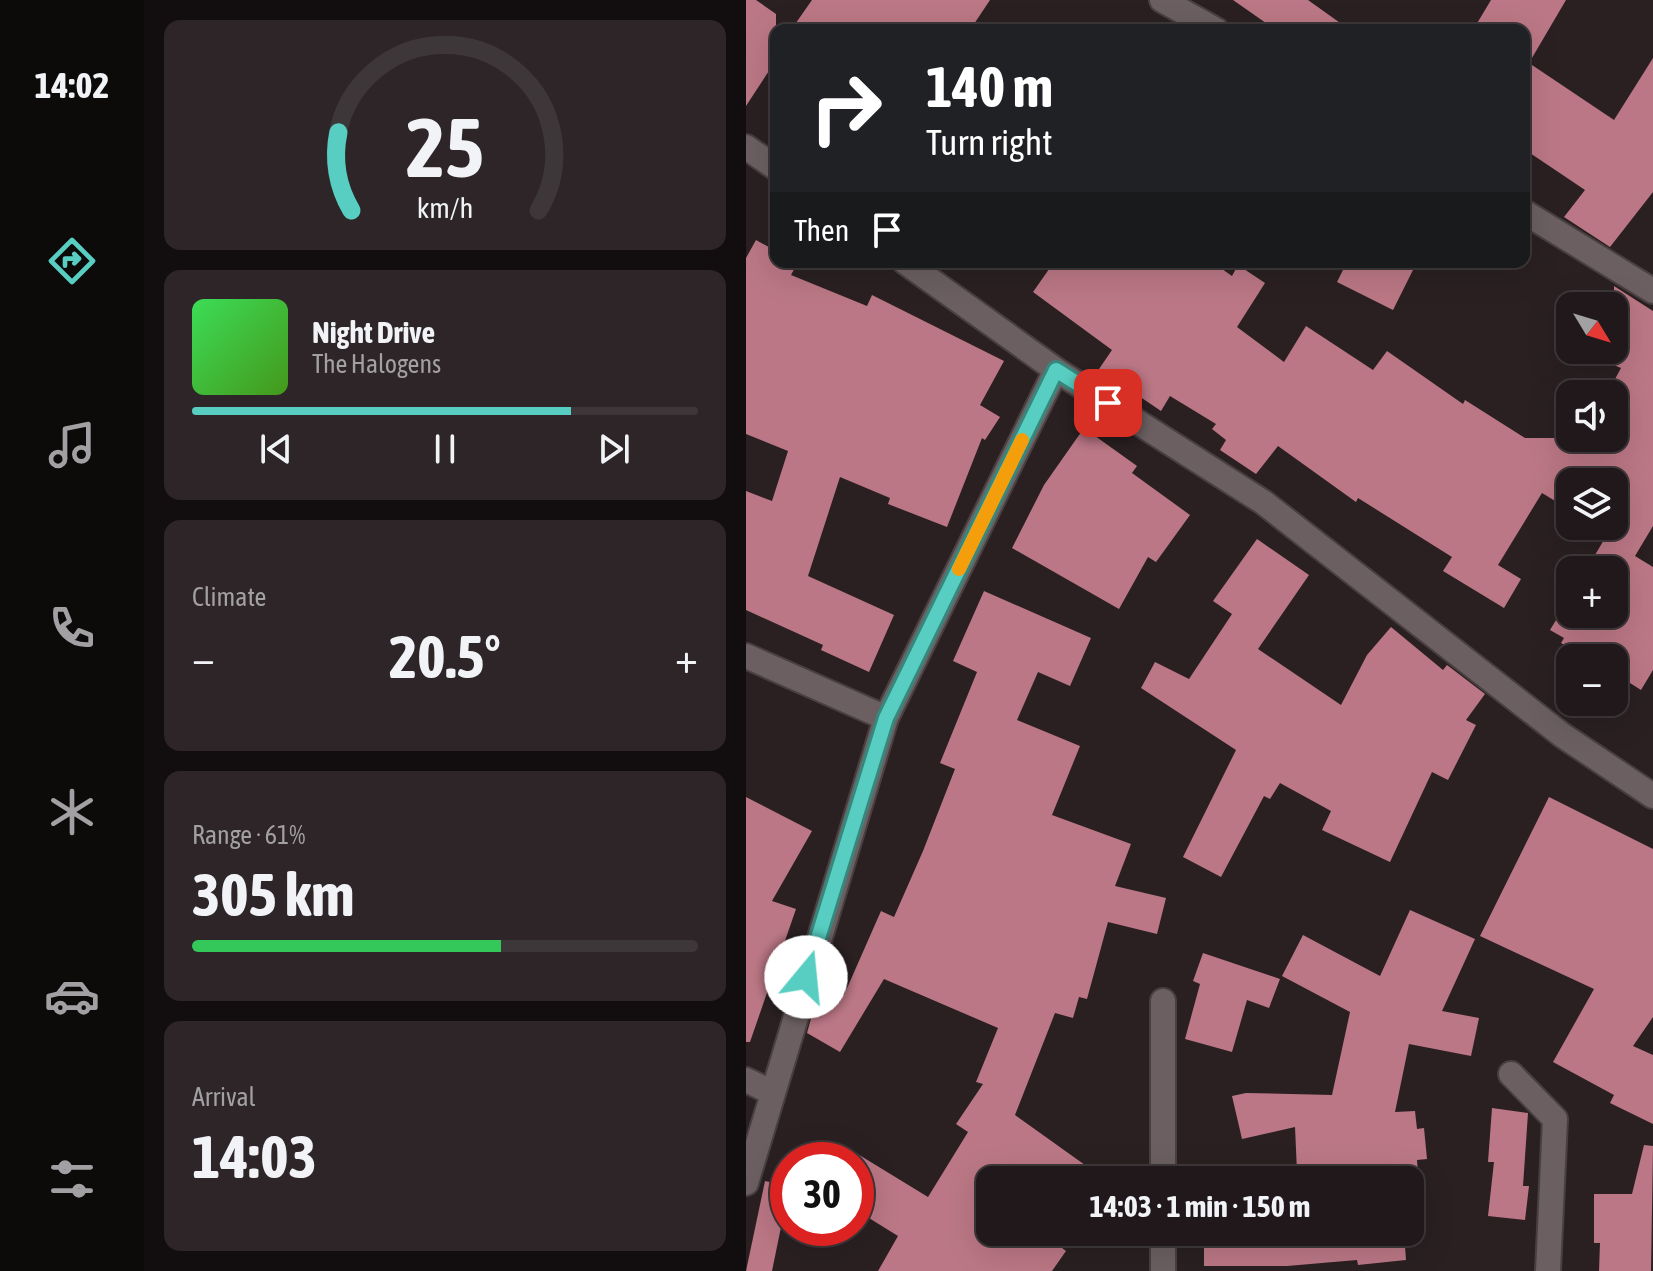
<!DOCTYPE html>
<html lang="en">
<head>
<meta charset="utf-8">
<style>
	:root { --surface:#20181a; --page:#2d2527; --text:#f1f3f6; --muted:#a2a0a2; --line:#3d3739; --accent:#57cec1 }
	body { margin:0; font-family:"Asap Condensed",sans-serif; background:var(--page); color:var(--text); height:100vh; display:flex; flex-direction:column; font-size:30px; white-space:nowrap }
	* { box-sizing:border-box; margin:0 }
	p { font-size:26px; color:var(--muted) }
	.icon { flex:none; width:44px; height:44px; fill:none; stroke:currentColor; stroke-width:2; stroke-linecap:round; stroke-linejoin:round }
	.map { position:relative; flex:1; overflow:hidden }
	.panel { display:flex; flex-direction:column; gap:20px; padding:20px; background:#120d0e; width:602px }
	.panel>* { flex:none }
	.hud { position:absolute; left:24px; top:24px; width:760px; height:244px; border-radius:16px; box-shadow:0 8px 32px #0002,0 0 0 2px var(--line); background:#202124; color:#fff; overflow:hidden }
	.needle { width:52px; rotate:128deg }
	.fabs { position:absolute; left:810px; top:292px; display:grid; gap:16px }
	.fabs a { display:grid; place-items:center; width:72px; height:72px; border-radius:16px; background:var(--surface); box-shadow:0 8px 32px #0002,0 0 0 2px var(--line); font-size:40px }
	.speed { position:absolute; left:24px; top:1142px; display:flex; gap:16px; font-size:40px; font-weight:700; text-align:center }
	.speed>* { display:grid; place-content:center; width:104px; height:104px; border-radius:50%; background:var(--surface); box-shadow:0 8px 32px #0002,0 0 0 2px var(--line); line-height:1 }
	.speed .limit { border:12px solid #d22; background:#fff; color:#111 }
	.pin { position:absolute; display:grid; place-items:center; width:68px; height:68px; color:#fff; margin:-34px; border-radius:16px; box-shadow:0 4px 12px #0006 }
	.me { position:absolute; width:88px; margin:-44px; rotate:17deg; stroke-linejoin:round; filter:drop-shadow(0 0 6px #0008) }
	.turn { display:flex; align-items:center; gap:28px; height:168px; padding:0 24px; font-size:36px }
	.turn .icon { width:104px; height:104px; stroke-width:2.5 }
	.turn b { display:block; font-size:56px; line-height:68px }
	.then { display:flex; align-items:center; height:76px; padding:0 24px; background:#0003; gap:16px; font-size:30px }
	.big { font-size:60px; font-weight:700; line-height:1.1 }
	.panel .widget { flex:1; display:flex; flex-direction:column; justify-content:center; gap:12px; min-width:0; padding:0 28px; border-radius:16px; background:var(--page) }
	.panel .dial { align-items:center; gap:0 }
	.dial svg { height:208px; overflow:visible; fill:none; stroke:var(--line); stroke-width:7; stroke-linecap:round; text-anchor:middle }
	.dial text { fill:var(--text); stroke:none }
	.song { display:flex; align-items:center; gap:24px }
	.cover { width:96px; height:96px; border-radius:12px; background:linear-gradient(135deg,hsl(130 70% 55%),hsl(100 70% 35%)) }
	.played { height:8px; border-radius:4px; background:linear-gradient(90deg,var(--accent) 75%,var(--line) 75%) }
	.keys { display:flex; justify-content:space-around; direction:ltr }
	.heat { display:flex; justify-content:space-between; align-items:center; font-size:44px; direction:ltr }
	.charge { height:12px; border-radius:6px; background:linear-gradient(90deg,#34c759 61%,var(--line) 0) }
	.trip { position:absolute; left:230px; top:1166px; width:448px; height:80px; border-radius:16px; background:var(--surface); box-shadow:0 8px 32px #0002,0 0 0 2px var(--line); font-weight:700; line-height:80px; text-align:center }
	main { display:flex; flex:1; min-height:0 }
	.tabs { display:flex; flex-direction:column; width:144px; justify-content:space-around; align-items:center; background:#0d0a0a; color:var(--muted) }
	.tabs .icon { width:56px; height:56px }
	.tabs .on { color:var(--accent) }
	.tabs b { font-size:36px; color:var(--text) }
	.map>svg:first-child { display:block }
	.building { fill:#bb7785 }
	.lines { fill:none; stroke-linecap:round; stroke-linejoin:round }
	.street-casing { stroke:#483f41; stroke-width:28 }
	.street { stroke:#6b5f61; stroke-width:24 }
	.route-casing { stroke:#39867d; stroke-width:20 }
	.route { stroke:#57cec1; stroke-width:14 }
	.slow { stroke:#f59e0b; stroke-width:14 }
</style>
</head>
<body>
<main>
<nav class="tabs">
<b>14:02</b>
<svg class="icon on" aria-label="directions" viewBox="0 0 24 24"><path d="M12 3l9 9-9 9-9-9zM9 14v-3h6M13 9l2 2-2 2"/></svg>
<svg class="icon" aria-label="music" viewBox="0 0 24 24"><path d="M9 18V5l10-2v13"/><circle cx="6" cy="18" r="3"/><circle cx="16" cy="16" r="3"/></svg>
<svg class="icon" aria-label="phone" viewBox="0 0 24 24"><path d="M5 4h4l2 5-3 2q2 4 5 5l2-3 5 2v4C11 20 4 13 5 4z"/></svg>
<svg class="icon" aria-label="climate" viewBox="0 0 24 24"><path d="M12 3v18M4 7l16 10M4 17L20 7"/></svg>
<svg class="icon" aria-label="car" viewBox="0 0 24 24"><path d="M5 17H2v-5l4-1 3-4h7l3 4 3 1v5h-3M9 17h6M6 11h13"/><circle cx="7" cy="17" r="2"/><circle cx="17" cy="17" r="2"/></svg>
<svg class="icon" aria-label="filters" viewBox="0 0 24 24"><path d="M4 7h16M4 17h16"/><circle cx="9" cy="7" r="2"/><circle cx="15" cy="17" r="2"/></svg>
</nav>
<section class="panel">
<div class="widget dial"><svg viewBox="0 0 100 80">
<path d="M14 69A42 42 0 1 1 86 69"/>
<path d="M14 69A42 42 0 0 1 9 39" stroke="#57cec1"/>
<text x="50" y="56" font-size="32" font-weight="700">25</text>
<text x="50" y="72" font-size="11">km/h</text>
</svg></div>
<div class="widget">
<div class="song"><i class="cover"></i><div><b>Night Drive</b><p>The Halogens</p></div></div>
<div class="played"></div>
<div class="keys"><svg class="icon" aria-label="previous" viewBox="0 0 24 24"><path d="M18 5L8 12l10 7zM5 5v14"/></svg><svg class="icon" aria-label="pause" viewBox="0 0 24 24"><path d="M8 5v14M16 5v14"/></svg><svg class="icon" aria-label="next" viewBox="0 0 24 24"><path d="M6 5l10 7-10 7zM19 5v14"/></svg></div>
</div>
<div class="widget"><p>Climate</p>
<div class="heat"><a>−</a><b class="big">20.5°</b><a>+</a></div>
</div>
<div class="widget"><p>Range · 61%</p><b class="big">305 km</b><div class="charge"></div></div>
<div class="widget"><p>Arrival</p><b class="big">14:03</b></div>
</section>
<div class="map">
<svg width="907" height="1271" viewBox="0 0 907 1271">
	<rect width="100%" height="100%" fill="#2a2022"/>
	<!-- building -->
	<path class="building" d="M0,0H10L30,14V60L0,106Z
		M66,0H244L224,30H45Z
		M487,0H562L604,30H530Z
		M745,0H820L783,63L868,120L907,58V192L864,247L818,217L839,190L778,149V30H727Z
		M10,240L30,251V262H52L45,275L121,306L126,295L258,361L234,405L254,417L239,440L236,438L201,527L142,504L144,498L94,477L62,576L148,615L123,672L75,650L77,645L0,610V491L26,501L42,451L0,434V258Z
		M308,262H466L486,276L492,265L519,283L491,327L538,362L560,326L627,370L641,351L717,404L719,400L779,438H868V394H861L875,368L868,365V286L907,311V526L889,556L907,567V670L895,690L884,683L867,711L852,702H868V658H841L815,643L818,638L804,630L824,597V614H868V570H840L883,498L868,490V482H853L824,467V510L796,493L752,565L775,579L758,608L697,571L706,557L612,498L610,502L532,446L510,474L474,450L480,440L466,429L470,424L424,396L415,411L353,369L366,350L287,292Z
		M601,262H671L647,310L591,282Z
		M338,428L391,466L386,473L444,515L410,562L402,557L373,609L266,548L298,485Z
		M511,539L563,575L512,649L595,705L621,655L645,627L697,670L701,665L739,694L720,720L730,725L702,780L686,772L644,862L576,830L585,811L534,783L524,799L518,796L475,877L437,857L490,750L395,688L409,662L443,679L486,614L467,601Z
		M238,591L345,638L324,686L292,672L271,720L334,746L306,815L385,844L369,886L420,898L411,934L362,922L341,999L333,997L327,1018L309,1013L269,1115L360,1180H244V1232H321L312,1245L320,1251L306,1271H132L152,1236L110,1210V1153L182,1197L222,1132L210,1124L237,1084L230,1082L252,1028L138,979L94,1052L61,1033L66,1015L83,987L98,995L135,911L148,917L177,851L209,769L194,763L231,672L207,661Z
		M0,797L66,831L26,901L50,909L4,1042H0Z
		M803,797L907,849V1017L887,1046L907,1055V1124L864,1103L868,1095L807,1062L848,989L734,936Z
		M664,910L729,939L696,1011L733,1018L725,1056L663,1044L649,1112L669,1111L671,1129L678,1128L681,1159L671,1160L672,1174L617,1180H557V1173L551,1172L549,1127L496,1139L486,1096L500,1093L586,1095L604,1012L536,976L557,935L634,976Z
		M457,953L534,979L523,1008L501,1000L486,1052L439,1039L454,984L447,981Z
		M746,1108L782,1113L777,1186H783L779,1220L742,1216L748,1162H742Z
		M898,1145L907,1146L905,1271H853L854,1243H848V1194H886Z
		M19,1181L42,1186V1193L26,1271H0Z
		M458,1232H658L660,1260L612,1265L611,1260L541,1266H458Z"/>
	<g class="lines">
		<defs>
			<path id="street" d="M416,0L470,30
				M0,147L30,168
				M778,212L907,291
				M159,262L310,370L517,502L816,735L907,796
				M0,656L140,718
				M765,1074L809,1119L802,1271
				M0,1080L25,1092
				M417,1180V1001
				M0,1183L140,718L310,370
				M417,1271V1232"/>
		</defs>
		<!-- street casing -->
		<use href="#street" class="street-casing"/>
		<!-- street -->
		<use href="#street" class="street"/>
	</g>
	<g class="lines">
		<defs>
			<path id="route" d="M60,977L140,718L310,370L362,403"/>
		</defs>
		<!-- route casing -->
		<use href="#route" class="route-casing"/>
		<!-- route -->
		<use href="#route" class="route"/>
		<!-- slow -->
		<path class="slow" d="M213,569L276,440"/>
	</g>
</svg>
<div class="fabs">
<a><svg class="needle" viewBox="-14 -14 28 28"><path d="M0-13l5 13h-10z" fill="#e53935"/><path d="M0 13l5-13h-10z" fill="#a2a0a2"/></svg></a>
<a><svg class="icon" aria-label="sound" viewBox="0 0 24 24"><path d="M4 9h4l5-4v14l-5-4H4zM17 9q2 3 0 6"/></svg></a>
<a><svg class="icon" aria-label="layers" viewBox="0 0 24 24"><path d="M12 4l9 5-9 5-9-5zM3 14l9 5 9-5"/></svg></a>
<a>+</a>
<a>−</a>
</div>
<div class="speed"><div class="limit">30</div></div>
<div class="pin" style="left:362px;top:403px;background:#d93025"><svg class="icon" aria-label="arrive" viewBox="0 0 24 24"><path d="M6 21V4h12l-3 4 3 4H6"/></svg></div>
<svg class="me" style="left:60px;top:977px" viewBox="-20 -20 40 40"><circle r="19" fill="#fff"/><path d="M0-13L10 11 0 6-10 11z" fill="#57cec1"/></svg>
<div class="trip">14:03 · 1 min · 150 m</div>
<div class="hud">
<div class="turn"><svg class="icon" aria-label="right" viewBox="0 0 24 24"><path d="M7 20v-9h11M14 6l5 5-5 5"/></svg><div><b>140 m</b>Turn right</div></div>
<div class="then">Then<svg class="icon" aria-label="arrive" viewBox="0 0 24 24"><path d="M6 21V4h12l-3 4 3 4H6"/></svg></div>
</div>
</div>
</main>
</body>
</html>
